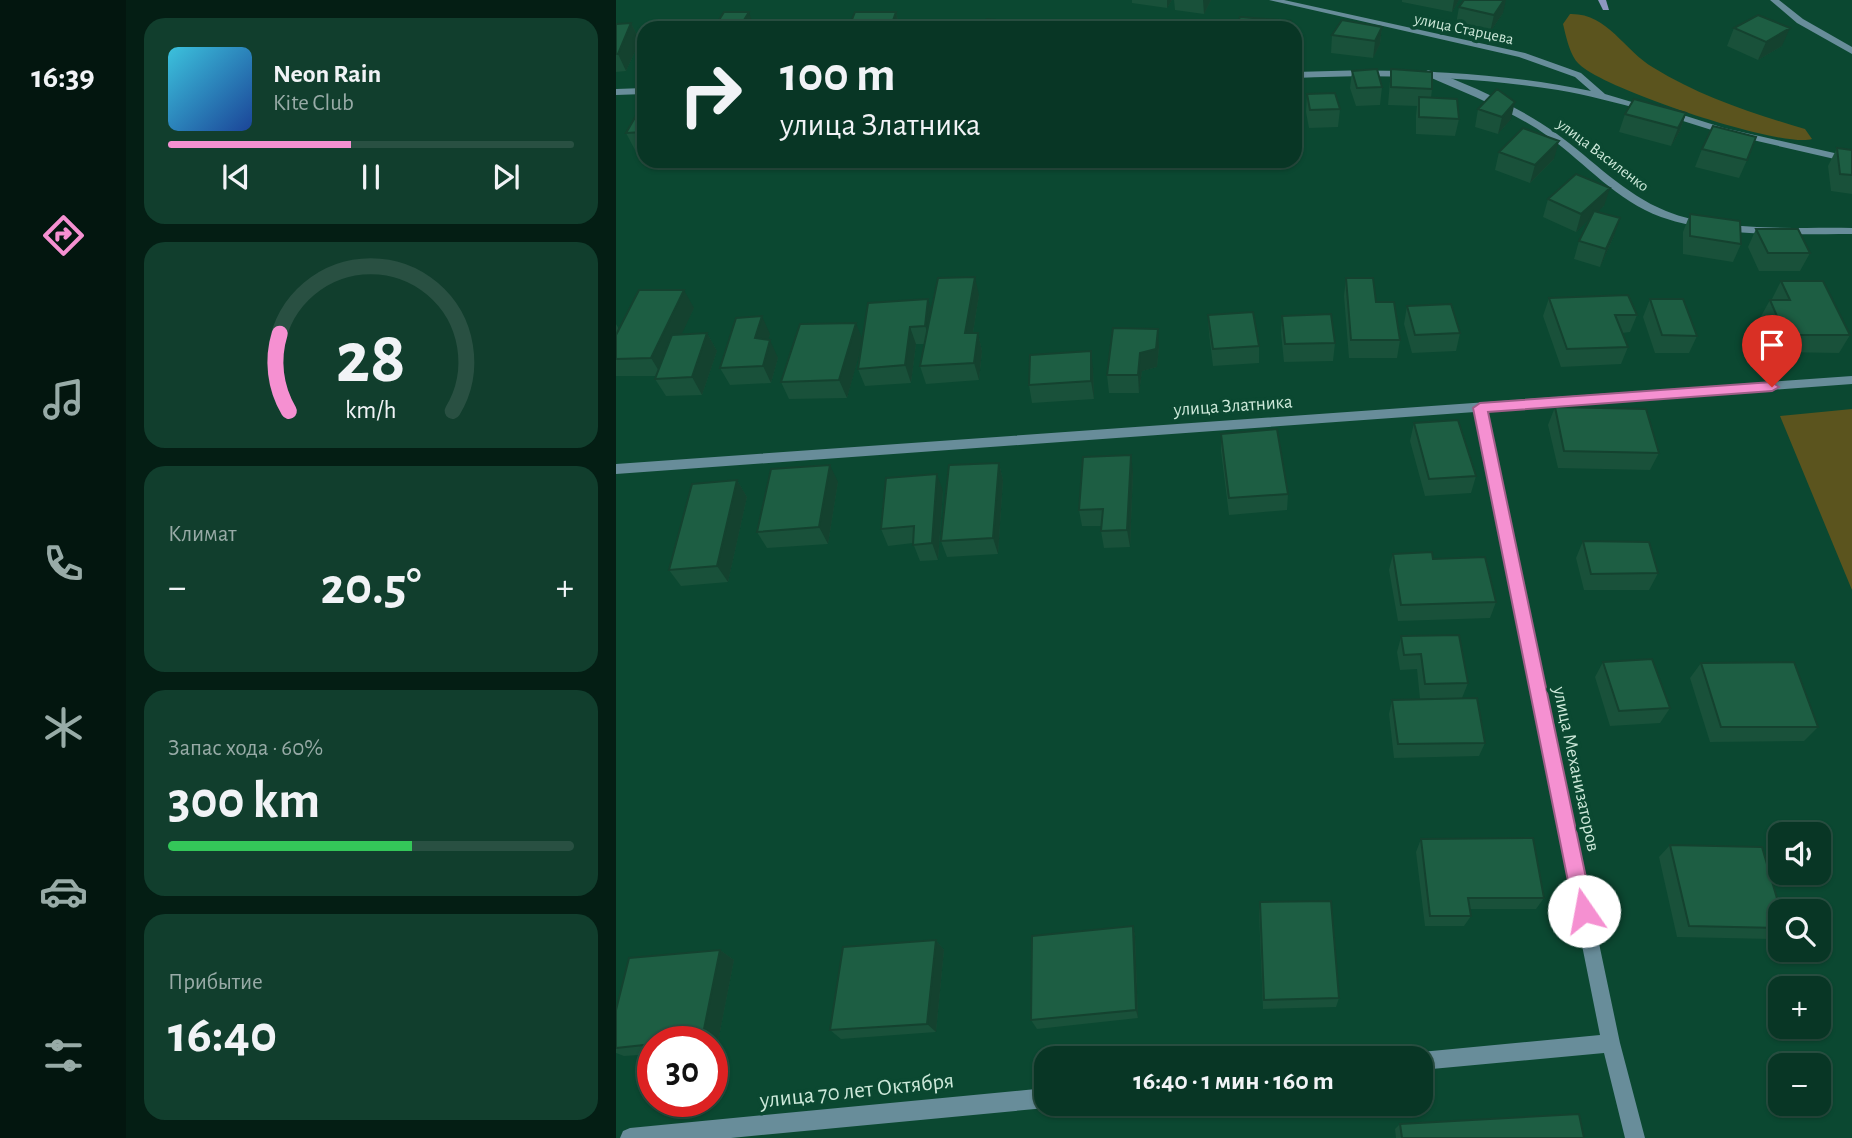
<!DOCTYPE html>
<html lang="ru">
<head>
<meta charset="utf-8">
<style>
	:root { --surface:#083625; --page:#113e2d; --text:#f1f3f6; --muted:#98aba7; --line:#295042; --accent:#f590d1 }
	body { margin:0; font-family:"Alegreya Sans",sans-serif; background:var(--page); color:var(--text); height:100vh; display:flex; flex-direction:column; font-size:26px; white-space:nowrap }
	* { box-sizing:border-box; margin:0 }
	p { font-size:23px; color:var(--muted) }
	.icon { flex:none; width:38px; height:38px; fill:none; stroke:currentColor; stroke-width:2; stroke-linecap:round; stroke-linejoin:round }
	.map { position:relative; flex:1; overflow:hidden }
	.sheet { display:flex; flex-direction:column; gap:18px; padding:18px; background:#041e14; width:490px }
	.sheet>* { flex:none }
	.top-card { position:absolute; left:21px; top:21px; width:665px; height:147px; border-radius:21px; box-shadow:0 2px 5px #0004,0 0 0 2px var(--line); background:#083625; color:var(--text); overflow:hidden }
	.buttons { position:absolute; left:1152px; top:822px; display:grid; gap:14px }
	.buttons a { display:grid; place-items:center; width:63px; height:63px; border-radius:14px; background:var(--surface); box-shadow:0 2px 5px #0004,0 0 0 2px var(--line); font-size:35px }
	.speed { position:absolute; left:21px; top:1026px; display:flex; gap:14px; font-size:35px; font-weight:700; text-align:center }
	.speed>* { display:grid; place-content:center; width:91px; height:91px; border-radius:50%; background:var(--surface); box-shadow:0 2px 5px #0004,0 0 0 2px var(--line); line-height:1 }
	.speed .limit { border:10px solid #d22; background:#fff; color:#111 }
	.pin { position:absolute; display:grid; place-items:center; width:60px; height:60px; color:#fff; margin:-72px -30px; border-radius:50% 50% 50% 0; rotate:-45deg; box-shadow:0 0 7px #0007 }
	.pin .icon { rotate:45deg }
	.me { position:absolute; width:77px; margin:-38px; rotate:348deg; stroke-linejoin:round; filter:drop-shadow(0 0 5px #0008) }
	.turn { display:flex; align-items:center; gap:24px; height:147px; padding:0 28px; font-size:32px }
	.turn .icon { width:91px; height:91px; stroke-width:2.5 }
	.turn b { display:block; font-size:49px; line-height:60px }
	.big { font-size:52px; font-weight:600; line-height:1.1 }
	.sheet .tile { flex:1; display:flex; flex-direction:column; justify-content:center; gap:10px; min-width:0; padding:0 24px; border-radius:21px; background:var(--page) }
	.sheet .dial { align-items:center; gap:0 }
	.dial svg { height:182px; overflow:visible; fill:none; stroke:var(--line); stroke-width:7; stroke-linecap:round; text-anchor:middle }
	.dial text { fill:var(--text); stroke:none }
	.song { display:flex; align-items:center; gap:21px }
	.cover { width:84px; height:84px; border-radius:10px; background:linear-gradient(135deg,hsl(190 70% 55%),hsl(220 70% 35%)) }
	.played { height:7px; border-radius:4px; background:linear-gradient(90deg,var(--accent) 45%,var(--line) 45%) }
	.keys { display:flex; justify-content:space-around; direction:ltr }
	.heat { display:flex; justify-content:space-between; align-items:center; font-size:38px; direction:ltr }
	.charge { height:10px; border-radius:5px; background:linear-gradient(90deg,#34c759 60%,var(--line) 0) }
	.trip { position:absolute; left:418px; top:1046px; width:399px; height:70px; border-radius:21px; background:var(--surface); box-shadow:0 2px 5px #0004,0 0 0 2px var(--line); font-weight:600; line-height:70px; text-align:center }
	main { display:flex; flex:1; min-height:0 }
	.tabs { display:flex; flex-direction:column; width:126px; justify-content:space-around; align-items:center; background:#03160f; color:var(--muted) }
	.tabs .icon { width:49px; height:49px }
	.tabs .current { color:var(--accent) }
	.tabs b { font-size:32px; color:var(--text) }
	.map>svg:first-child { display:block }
	.green { fill:#5b541e }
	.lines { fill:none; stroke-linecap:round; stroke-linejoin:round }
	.stream { fill:#8e97c0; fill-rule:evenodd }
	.service { fill:#688d9a; fill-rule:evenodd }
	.minor { fill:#688d9a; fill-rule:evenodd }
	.wall { fill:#19513a }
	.shaded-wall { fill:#14422f }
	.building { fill:#1d5e43; stroke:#14422f; stroke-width:2 }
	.route { fill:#f590d1; stroke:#9f5e88; stroke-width:2 }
	.labels { text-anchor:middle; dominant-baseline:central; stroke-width:7; stroke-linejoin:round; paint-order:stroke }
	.far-street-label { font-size:16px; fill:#cce8d9; stroke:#0b4831 }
	.street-label { font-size:19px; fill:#cce8d9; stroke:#0b4831 }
	.near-street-label { font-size:23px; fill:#cce8d9; stroke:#0b4831 }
</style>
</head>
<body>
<main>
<nav class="tabs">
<b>16:39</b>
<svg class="icon current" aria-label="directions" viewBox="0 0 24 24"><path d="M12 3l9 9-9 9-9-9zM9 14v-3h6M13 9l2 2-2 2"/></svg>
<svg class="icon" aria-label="music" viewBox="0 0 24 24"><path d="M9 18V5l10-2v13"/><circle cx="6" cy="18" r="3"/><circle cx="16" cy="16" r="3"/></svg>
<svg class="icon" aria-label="phone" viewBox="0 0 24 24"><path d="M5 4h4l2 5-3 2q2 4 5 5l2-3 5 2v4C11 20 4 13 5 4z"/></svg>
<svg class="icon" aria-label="climate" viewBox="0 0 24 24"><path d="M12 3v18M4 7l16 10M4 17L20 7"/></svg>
<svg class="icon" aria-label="car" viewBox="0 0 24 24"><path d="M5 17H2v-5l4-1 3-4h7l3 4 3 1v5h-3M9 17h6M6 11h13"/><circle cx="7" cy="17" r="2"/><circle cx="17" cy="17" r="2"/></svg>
<svg class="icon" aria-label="filters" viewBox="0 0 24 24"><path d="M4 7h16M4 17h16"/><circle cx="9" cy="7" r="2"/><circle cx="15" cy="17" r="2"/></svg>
</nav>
<section class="sheet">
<div class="tile">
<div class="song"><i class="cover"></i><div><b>Neon Rain</b><p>Kite Club</p></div></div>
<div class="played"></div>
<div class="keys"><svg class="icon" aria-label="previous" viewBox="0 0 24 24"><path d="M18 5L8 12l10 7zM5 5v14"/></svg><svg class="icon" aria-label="pause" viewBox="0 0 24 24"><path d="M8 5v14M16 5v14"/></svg><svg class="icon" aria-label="next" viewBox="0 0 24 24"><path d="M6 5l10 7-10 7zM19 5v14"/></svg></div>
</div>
<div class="tile dial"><svg viewBox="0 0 100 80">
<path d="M14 69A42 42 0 1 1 86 69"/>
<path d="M14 69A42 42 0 0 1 10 35" stroke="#f590d1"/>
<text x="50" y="56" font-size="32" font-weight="700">28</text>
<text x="50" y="72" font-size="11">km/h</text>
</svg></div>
<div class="tile"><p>Климат</p>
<div class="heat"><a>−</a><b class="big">20.5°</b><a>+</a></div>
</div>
<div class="tile"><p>Запас хода · 60%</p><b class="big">300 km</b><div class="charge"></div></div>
<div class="tile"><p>Прибытие</p><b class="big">16:40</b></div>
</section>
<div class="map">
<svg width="1236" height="1138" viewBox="0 0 1236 1138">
	<rect width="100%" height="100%" fill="#0b4831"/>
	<!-- green -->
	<path class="green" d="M954,14C992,13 1007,50 1038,68C1083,96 1138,114 1189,129L1196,139C1167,149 987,89 963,64C954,56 950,36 947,24Z
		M1236,409V590L1164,416Z"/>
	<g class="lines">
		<!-- stream -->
		<path class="stream" d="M982,0H990L993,10H987Z"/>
		<!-- service -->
		<path class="service" d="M812,70C852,83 907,109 941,134C977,160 1008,194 1050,211C1101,232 1181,227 1236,228V234C1174,234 1105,238 1045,217C1001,201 970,164 933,137C895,110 851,94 809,75L807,73Z"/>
		<!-- minor -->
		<path class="minor" d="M653,0H668L909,53L965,73L989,94L1036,108L1031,111C1001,103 972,95 942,90C855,76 767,74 679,78V72C779,68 877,71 975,91L959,77L903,57Z
			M1154,0H1163L1187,19L1236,47V54L1181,23Z
			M28,88V94L0,95V89Z
			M1051,110L1108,128L1236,157V163L1102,132L1048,115L1046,113Z
			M1236,376V384L871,411L1004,1043L1029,1138H1009L988,1053L805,1070V1059H797L798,1054L805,1052L984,1035L859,412L0,474V464Z
			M430,1088V1104H437L430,1108L115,1138H4L7,1131L14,1128Z"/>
	</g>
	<!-- wall -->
	<path class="wall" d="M516,0H556L551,8L516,3Z
		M558,0H595L588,14L559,10Z
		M786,0H843L836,12L786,2Z
		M843,7L887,13L874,32L840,24Z
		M280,12L284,28H233V27Z
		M15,23L24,41L10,71L0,72V24Z
		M766,27L764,44L757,58L715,53L716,35Z
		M1118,28L1166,46L1142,60L1111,46Z
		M28,44V65L23,54Z
		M775,69L816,89L815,98L843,119L839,136L800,134V115L801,106L772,105Z
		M736,71L766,87L764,105L740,106L734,88Z
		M691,94L724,109L722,127L693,128L690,112Z
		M28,102V150H19L10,133Z
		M862,109L895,119L882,134L859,127Z
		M1070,113L1064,131L1055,146L1003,132L1009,114Z
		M1221,148L1236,150V194L1215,191L1212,166Z
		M1086,149L1131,160L1123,178L1079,167Z
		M883,152L938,159L914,183L879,170Z
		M932,199L988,206L981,212L998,236L984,267L958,259L963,241L975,218L960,232L927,217Z
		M1074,214L1125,244L1117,262L1067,254V232Z
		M1140,229L1194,253L1184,271H1143L1132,247Z
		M730,278L760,302L784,340L781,358H733L728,296Z
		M1165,281L1234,335L1223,353L1159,352L1144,318L1154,300H1156V299Z
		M363,295L357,333H362L366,351L363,380L310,384L304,366L309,344H300L295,383L249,386L242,369L246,343L231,398L173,399L165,382L247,340L316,310Z
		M933,298L1021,315L1014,332L1006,333L1012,347L1005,364L945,367L927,316Z
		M1034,299L1081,336L1073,353H1039L1027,317Z
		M791,306L844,333L840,351L796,353L788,324Z
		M78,308L65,334L91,333L101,351L86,395L50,396L39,379L40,376H0V324L3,329Z
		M592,315L643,346V363L597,366L593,333Z
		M666,316L719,343L717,361L668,362L665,333Z
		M154,334L152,340L162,358L155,383L114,385L104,368Z
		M543,347L541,367L526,371L523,393H493L491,375Z
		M477,368L478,399L416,403L413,385Z
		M939,407L1043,453L1034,470L942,468L932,425Z
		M798,423L860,476L855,493L809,496L794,441Z
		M605,434L672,494L671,510L613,515L605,451Z
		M383,463L387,480L382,554L331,557L325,541Z
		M517,472L514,547L488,548L485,531L486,526H466L463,510Z
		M121,480L131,497L112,582L65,586L53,570Z
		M222,482L212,544L151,548L141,532Z
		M327,491L322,560L304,561L297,543L272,546L265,529Z
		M967,541L1042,573L1033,590H968L960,558Z
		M777,554L817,559L880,602L874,618L782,621L773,570Z
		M785,637L852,683L846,698L804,699L801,669L784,670L781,652Z
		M987,662L1054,708L1044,723L994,726L979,677Z
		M1085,663L1202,727L1188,741L1094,742L1074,678Z
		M776,700L869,743L863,756L778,758L773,714Z
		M805,839L928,898L920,909H854L855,916L848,926H809L800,852Z
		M1054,845L1164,928V933L1155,939L1061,937L1043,857Z
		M644,902L723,998L720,1007L647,1009L643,913Z
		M517,926L519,936L522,1018L421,1029L415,1020Z
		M320,940L328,950L320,1032L225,1039L214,1030Z
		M104,950L118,960L101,1047L96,1048V1041H37V1054L8,1056L0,1053V1010Z
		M784,1124L968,1138H780L779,1129Z"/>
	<!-- shaded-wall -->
	<path class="shaded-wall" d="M551,0H556L551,8Z
		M587,0H595L588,14Z
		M838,0H843L836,12Z
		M888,0H890L887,13L874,32L878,15Z
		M133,12L138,28H123Z
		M280,12L284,28H275V26Z
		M388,21L389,28H384Z
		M15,23L24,41L10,71L2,54Z
		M766,27L764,44L757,58L759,41Z
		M1174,28L1166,46L1142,60L1150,42Z
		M899,102L895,119L882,134L886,117Z
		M1070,113L1064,131L1055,146L1062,128Z
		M943,141L938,159L914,183L919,165Z
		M994,188L988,206L960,232L965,214Z
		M1004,218L998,236L984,267L990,249Z
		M359,277L363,295L354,351L349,333Z
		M68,290L78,308L46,376L35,358Z
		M312,299L318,317L315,343L309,326Z
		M146,316L154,334L148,355L139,338Z
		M240,323L247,341L231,398L223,380Z
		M294,327L300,344L295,383L289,365Z
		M542,329L543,347L541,367L526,371L523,393L522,375L524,353Z
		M91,333L101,351L86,395L76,377Z
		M362,333L366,351L363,380L358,363Z
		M154,340L162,358L155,383L147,366Z
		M475,351L477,368L478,399L475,381Z
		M515,455L517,472L514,547L511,530Z
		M383,463L387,480L382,554L377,538Z
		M214,465L222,482L212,544L203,527Z
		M321,474L327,491L322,560L316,543Z
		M121,480L131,497L112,582L101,566Z
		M517,926L519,936L522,1018L520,1010Z
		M320,940L328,950L320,1032L311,1024Z
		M104,950L118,960L101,1047L96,1044V1041H90L86,1039Z"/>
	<!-- building -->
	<path class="building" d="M848,0H888L878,15L843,7Z
		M108,12H133L123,28H98Z
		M239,12H280L275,26L233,27Z
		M1142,15L1174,28L1150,42L1118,28Z
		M624,17L675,21L673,28H620Z
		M371,19L388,21L384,28H366Z
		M726,20L766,27L759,41L716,35Z
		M15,23L2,54H0V24Z
		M88,23L85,28H63L65,24Z
		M171,23H224L222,28H169Z
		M28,44V54H23Z
		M761,69L766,87L741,88L736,71Z
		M775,69L816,72V89L775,87Z
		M881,89L899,102L886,117L862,109Z
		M719,93L724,109L694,110L691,94Z
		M803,97L841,99L843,119L803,117Z
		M1018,99L1070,113L1062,128L1009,114Z
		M28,102V132L10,133Z
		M1097,126L1140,137L1131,160L1086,149Z
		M907,128L943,141L919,165L883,152Z
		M1221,148L1236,150V175L1224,174Z
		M960,174L994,188L965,214L932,199Z
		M978,211L1004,218L990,249L963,241Z
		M1074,214L1124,221L1125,244L1074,236Z
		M1140,229H1182L1194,253H1152Z
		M359,277L349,333H362L358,363L304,366L322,278Z
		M730,278H757L760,302H778L784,340H735Z
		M1165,281H1207L1234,335H1169L1154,300H1174Z
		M23,290H68L35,358L0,359V335Z
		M1012,295L1021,315H999L1012,347L951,349L933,298Z
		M312,299L309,326L294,327L289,365L242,369L252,303Z
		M1034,299H1067L1081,336L1046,335Z
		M835,304L844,333L799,335L791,306Z
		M637,312L643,346L597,349L592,315Z
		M715,314L719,343L669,344L666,316Z
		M146,316L139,338L154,340L147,366L104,368L120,318Z
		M240,323L223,380L165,382L184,324Z
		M497,328L542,329L540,349L524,353L522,375H491Z
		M91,333L76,377L39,379L56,335Z
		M475,351V381L413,385L414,355Z
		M939,407L1030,409L1043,453L948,451Z
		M842,420L860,476L813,479L798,423Z
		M661,429L672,494L613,498L605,434Z
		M515,455L511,530L485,531L487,509L463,510L467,457Z
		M383,463L377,538L325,541L333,465Z
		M214,465L203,527L141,532L155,469Z
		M321,474L316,543L297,545L298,526L265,529L270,478Z
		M121,480L101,566L53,570L76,484Z
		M967,541L1033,542L1042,573L975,574Z
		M816,552L817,559L869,557L880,602L785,605L777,554Z
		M843,635L852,683L809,684L805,654L788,655L785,636Z
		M1036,659L1054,708L1003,711L987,662Z
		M1178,662L1202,727H1105L1085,663Z
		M861,698L869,743L782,744L776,700Z
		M917,838L928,898H852L855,916H814L805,839Z
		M1054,845L1146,847L1165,912H1164V928L1073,926Z
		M715,901L723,998L648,1000L644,902Z
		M517,926L520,1010L415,1020L416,936Z
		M320,940L311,1024L214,1030L227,947Z
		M104,950L86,1039L66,1041H37V1044L0,1048V1010L13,958Z
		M963,1114L968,1138H786L784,1124Z"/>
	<!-- route -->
	<path class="route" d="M1156,382L1163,387L1156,391L872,412L977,911L975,918L968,921L961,918L958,911L857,408L864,403Z"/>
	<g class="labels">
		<!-- far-street labels -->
		<g class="far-street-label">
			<text transform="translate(848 29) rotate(12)">улица Старцева</text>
			<text transform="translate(987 155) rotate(37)">улица Василенко</text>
		</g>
		<!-- street labels -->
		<g class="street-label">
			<text transform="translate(617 406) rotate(-4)">улица Златника</text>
			<text transform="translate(960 769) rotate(78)">улица Механизаторов</text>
		</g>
		<!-- near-street labels -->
		<g class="near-street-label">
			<text transform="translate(241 1091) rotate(-6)">улица 70 лет Октября</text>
		</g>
	</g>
</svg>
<div class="buttons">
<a><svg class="icon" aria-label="sound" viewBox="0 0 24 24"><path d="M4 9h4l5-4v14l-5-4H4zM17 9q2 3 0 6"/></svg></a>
<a><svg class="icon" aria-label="search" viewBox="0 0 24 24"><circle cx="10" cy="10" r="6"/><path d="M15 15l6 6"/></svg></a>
<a>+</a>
<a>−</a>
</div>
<div class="speed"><div class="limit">30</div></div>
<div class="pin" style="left:1156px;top:387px;background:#d93025"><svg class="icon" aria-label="arrive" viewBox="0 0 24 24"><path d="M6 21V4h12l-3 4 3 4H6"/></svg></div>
<svg class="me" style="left:968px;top:911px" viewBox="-20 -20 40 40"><circle r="19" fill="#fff"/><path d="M0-13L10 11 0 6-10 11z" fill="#f590d1"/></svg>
<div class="trip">16:40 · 1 мин · 160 m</div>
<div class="top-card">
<div class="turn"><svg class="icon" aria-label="right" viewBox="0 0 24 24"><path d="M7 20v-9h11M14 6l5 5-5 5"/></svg><div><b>100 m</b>улица Златника</div></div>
</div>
</div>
</main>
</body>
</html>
